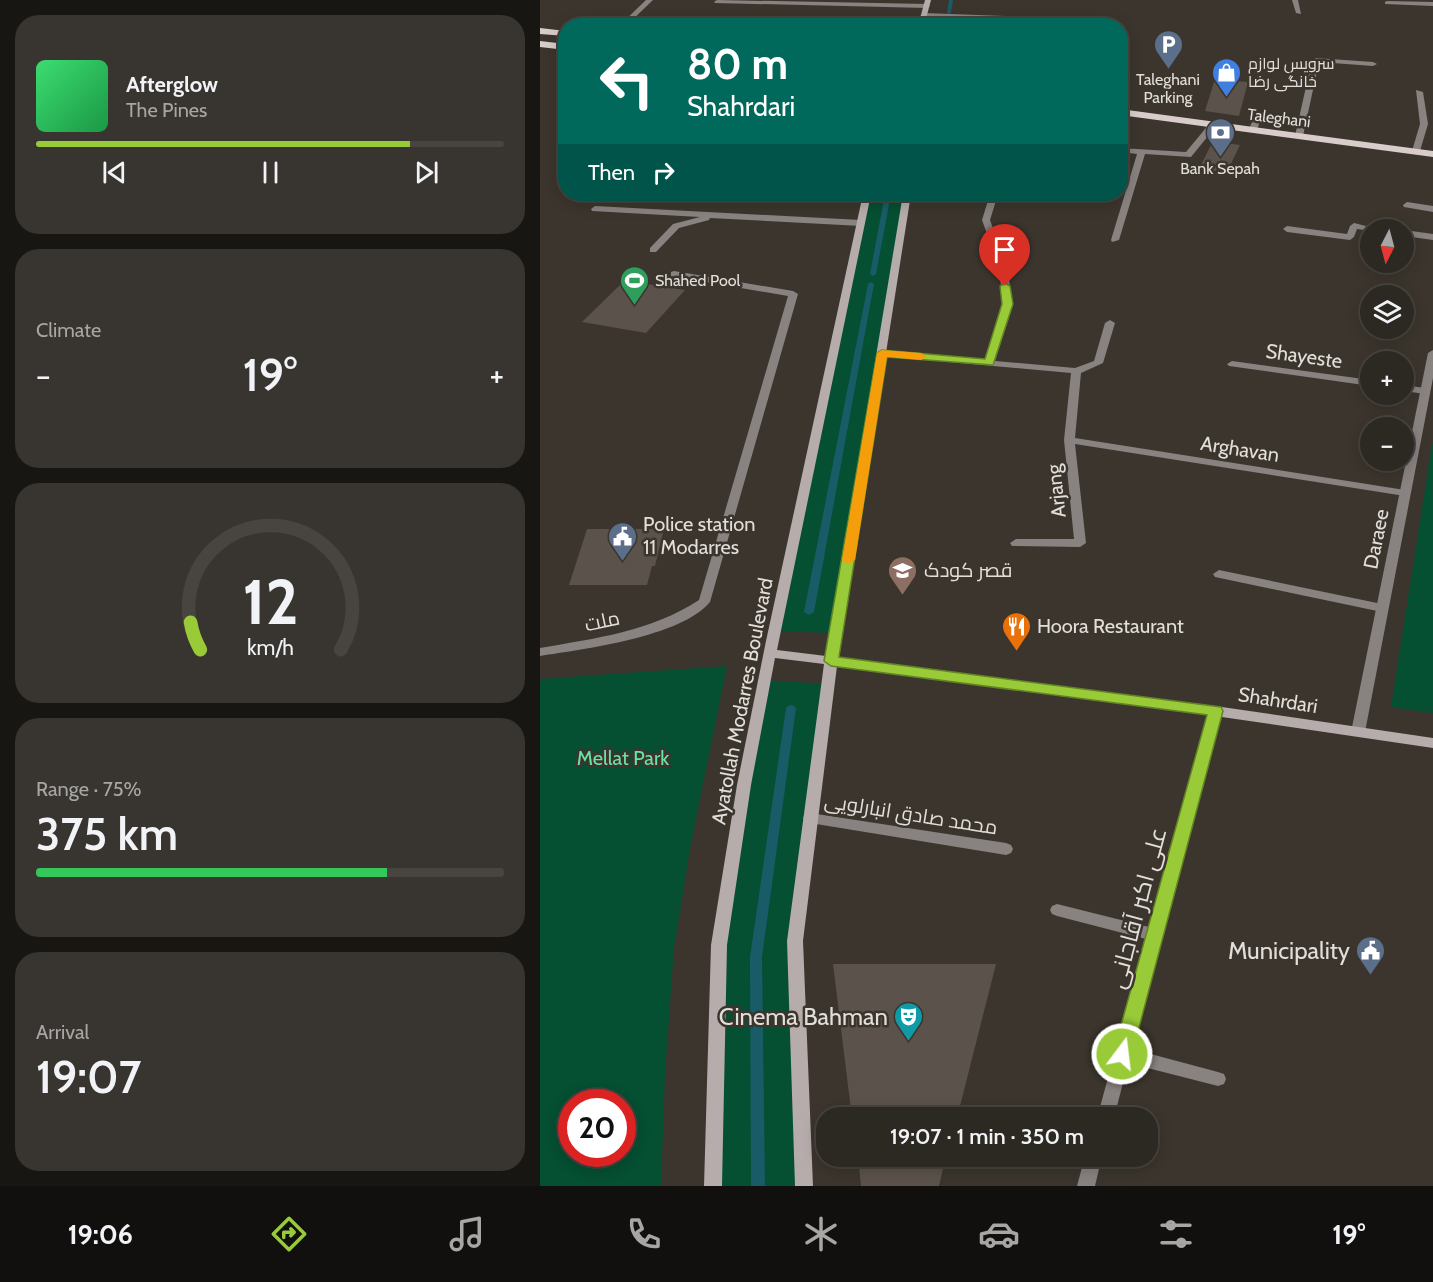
<!DOCTYPE html>
<html lang="en">
<head>
<meta charset="utf-8">
<style>
	:root { --surface:#2c2822; --page:#38342f; --text:#f1f3f6; --muted:#a6a6a5; --line:#484440; --accent:#98cb37 }
	body { margin:0; font-family:Cabin,Cairo,sans-serif; background:var(--page); color:var(--text); height:100vh; display:flex; flex-direction:column; font-size:22px; white-space:nowrap }
	* { box-sizing:border-box; margin:0 }
	p { font-size:20px; color:var(--muted) }
	.icon { flex:none; width:33px; height:33px; fill:none; stroke:currentColor; stroke-width:2; stroke-linecap:round; stroke-linejoin:round }
	.map { position:relative; flex:1; overflow:hidden }
	.details { display:flex; flex-direction:column; gap:15px; padding:15px; background:#181613; width:540px }
	.details>* { flex:none }
	.guide { position:absolute; left:18px; top:18px; width:570px; height:183px; border-radius:24px; box-shadow:0 3px 15px #0003,0 0 0 2px var(--line); background:#00695c; color:#fff; overflow:hidden }
	.needle { width:39px; rotate:186deg }
	.buttons { position:absolute; left:820px; top:219px; display:grid; gap:12px }
	.buttons a { display:grid; place-items:center; width:54px; height:54px; border-radius:50%; background:var(--surface); box-shadow:0 3px 15px #0003,0 0 0 2px var(--line); font-size:30px }
	.speed { position:absolute; left:18px; top:1089px; display:flex; gap:12px; font-size:30px; font-weight:700; text-align:center }
	.speed>* { display:grid; place-content:center; width:78px; height:78px; border-radius:50%; background:var(--surface); box-shadow:0 3px 15px #0003,0 0 0 2px var(--line); line-height:1 }
	.speed .limit { border:9px solid #d22; background:#fff; color:#111 }
	.pin { position:absolute; display:grid; place-items:center; width:51px; height:51px; color:#fff; margin:-62px -26px; border-radius:50% 50% 50% 0; rotate:-45deg; box-shadow:0 0 6px #0007 }
	.pin .icon { rotate:45deg }
	.me { position:absolute; width:66px; margin:-33px; rotate:15deg; stroke-linejoin:round; filter:drop-shadow(0 0 4px #0008) }
	.turn { display:flex; align-items:center; gap:21px; height:126px; padding:0 30px; font-size:27px }
	.turn .icon { width:78px; height:78px; stroke-width:2.5 }
	.turn b { display:block; font-size:42px; line-height:51px }
	.then { display:flex; align-items:center; height:57px; padding:0 30px; background:#0003; gap:12px; font-size:22px }
	.big { font-size:45px; font-weight:600; line-height:1.1 }
	.details .tile { flex:1; display:flex; flex-direction:column; justify-content:center; gap:9px; min-width:0; padding:0 21px; border-radius:24px; background:var(--page) }
	.details .dial { align-items:center; gap:0 }
	.dial svg { height:156px; overflow:visible; fill:none; stroke:var(--line); stroke-width:7; stroke-linecap:round; text-anchor:middle }
	.dial text { fill:var(--text); stroke:none }
	.song { display:flex; align-items:center; gap:18px }
	.cover { width:72px; height:72px; border-radius:9px; background:linear-gradient(135deg,hsl(140 70% 55%),hsl(140 70% 35%)) }
	.played { height:6px; border-radius:3px; background:linear-gradient(90deg,var(--accent) 80%,var(--line) 80%) }
	.keys { display:flex; justify-content:space-around; direction:ltr }
	.heat { display:flex; justify-content:space-between; align-items:center; font-size:33px; direction:ltr }
	.charge { height:9px; border-radius:4px; background:linear-gradient(90deg,#34c759 75%,var(--line) 0) }
	.trip { position:absolute; left:276px; top:1107px; width:342px; height:60px; border-radius:24px; background:var(--surface); box-shadow:0 3px 15px #0003,0 0 0 2px var(--line); font-weight:600; line-height:60px; text-align:center }
	.tab-bar { display:flex; height:96px; justify-content:space-around; align-items:center; background:#12100e; color:var(--muted) }
	.tab-bar .icon { width:42px; height:42px }
	.tab-bar .active { color:var(--accent) }
	.tab-bar b { font-size:27px; color:var(--text) }
	main { display:flex; flex:1; min-height:0 }
	.map>svg:first-child { display:block }
	.green { fill:#054f32; fill-rule:evenodd }
	.lines { fill:none; stroke-linecap:round; stroke-linejoin:round }
	.stream { fill:#195c68; fill-rule:evenodd }
	.building { fill:#5b524b }
	.lane { fill:#888281; fill-rule:evenodd }
	.street { fill:#888281; fill-rule:evenodd }
	.secondary { fill:#b6acab; fill-rule:evenodd }
	.primary { fill:#d9cdcb; fill-rule:evenodd }
	.route { fill:#98cb37; stroke:#638424; stroke-width:1.5 }
	.slow { fill:#f59e0b }
	.labels { text-anchor:middle; dominant-baseline:central; stroke-width:5; stroke-linejoin:round; paint-order:stroke }
	.far-poi-label { font-size:16px; fill:#e2ded9; stroke:#3b352d; text-anchor:start }
	.far-street-label { font-size:16px; fill:#e2ded9; stroke:#3b352d }
	.street-label { font-size:20px; fill:#e2ded9; stroke:#3b352d }
	.poi-label { font-size:20px; fill:#e2ded9; stroke:#3b352d; text-anchor:start }
	.park-label { font-size:20px; fill:#68e4a7; stroke:#3b352d }
	.near-street-label { font-size:24px; fill:#e2ded9; stroke:#3b352d }
	.near-poi-label { font-size:24px; fill:#e2ded9; stroke:#3b352d; text-anchor:end }
</style>
</head>
<body>
<main>
<section class="details">
<div class="tile">
<div class="song"><i class="cover"></i><div><b>Afterglow</b><p>The Pines</p></div></div>
<div class="played"></div>
<div class="keys"><svg class="icon" aria-label="previous" viewBox="0 0 24 24"><path d="M18 5L8 12l10 7zM5 5v14"/></svg><svg class="icon" aria-label="pause" viewBox="0 0 24 24"><path d="M8 5v14M16 5v14"/></svg><svg class="icon" aria-label="next" viewBox="0 0 24 24"><path d="M6 5l10 7-10 7zM19 5v14"/></svg></div>
</div>
<div class="tile"><p>Climate</p>
<div class="heat"><a>−</a><b class="big">19°</b><a>+</a></div>
</div>
<div class="tile dial"><svg viewBox="0 0 100 80">
<path d="M14 69A42 42 0 1 1 86 69"/>
<path d="M14 69A42 42 0 0 1 9 55" stroke="#98cb37"/>
<text x="50" y="56" font-size="32" font-weight="700">12</text>
<text x="50" y="72" font-size="11">km/h</text>
</svg></div>
<div class="tile"><p>Range · 75%</p><b class="big">375 km</b><div class="charge"></div></div>
<div class="tile"><p>Arrival</p><b class="big">19:07</b></div>
</section>
<div class="map">
<svg width="893" height="1186" viewBox="0 0 893 1186">
	<rect width="100%" height="100%" fill="#3b352d"/>
	<!-- green -->
	<path class="green" d="M327,194H367L296,633L234,631Z
		M892,444H893V713L851,707Z
		M187,666L151,843L134,948L125,1073L121,1186H0V679ZM82,1102V1154H32V1102Z
		M224,680L288,684L255,941L264,1186H173L179,945Z"/>
	<g class="lines">
		<!-- stream -->
		<path class="stream" d="M409,0H413L411,13L409,14L407,13Z
			M407,17L411,18L410,26H405Z
			M345,194H351L336,274L333,276L330,274Z
			M331,282L334,284L274,612L269,615L264,612L328,284Z
			M251,705L254,706L256,708L222,957L225,1186H211L210,957L246,708L248,706Z"/>
	</g>
	<!-- building -->
	<path class="building" d="M675,79L708,82L699,116L665,111Z
		M673,141L700,145L687,172L659,169Z
		M84,281L107,284L145,290L106,333L42,322Z
		M47,529H124L115,566H112L107,585H29Z
		M293,964H456L417,1118H312Z
		M318,1156H406L399,1186H321Z"/>
	<g class="lines">
		<!-- lane -->
		<path class="lane" d="M847,1L893,2V6L845,4V2Z
			M384,13L490,17L493,19L490,21L382,16V14Z
			M876,90L883,92L888,124L880,151L876,153L872,151L880,124Z
			M714,116L721,118L717,130L713,132L709,130Z
			M670,123L677,125L651,157L605,154L579,240L572,242L571,240L597,154L580,152V148L646,152Z
			M450,194H458L450,220L467,267L473,305L455,361L535,368L554,361L565,323L570,320L575,323L563,363L541,373L535,438L865,490L869,491L871,493L869,495L865,496L535,444L546,543L540,547L472,546L470,543L476,539H534L524,440L531,373L342,356L337,353L342,350L445,360L463,305L459,267L442,220Z
			M867,202L893,206V212L864,207L863,205Z
			M55,206L321,220L325,223L321,226L170,218L169,220L139,228L116,252H110V248L133,224L160,217L52,211L51,209Z
			M814,223L842,230H831V231L817,229L814,237L810,240L747,232L743,229L747,226L807,234L810,226Z
			M864,230L893,234V240L864,236Z
			M692,361L831,380V386L689,366L687,364Z
			M864,385L885,388L890,391L885,394L864,391Z
			M679,570L842,604L848,608L842,612L675,577L673,574Z
			M675,706L680,708L682,711L592,1049L678,1072L684,1074L686,1079L684,1084L678,1086L588,1063L574,1118H557L606,939L517,916L512,914L510,910L512,906L517,904L609,927L668,711L670,708Z
			M270,813L466,843L471,845L473,849L471,853L466,855L270,823L265,822L263,818L265,814Z
			M545,1156H562L555,1186H537Z"/>
		<!-- street -->
		<path class="street" d="M106,0H113L86,26H79Z
			M177,0L387,4L390,6L387,8L175,3L174,2Z
			M752,0H758L761,14L756,13Z
			M776,58L833,62L837,64L833,66L779,62L763,136L759,138L755,136L772,60Z
			M134,271L253,291L258,294L170,602C141,637 44,649 0,656V648C56,638 110,632 159,600L248,296L131,276V272Z
			M893,350V378L825,732L823,735H813L811,732L888,353Z"/>
		<!-- secondary -->
		<path class="secondary" d="M385,0H391L387,15L382,26H375L381,15Z
			M323,194H331L237,650L286,656L363,194H371L298,658L675,706L893,738V748L675,716L297,666L263,941L273,1186H255L247,941L284,664L235,658L211,785L187,945L182,1186H164L171,945L197,785L226,641Z"/>
		<!-- primary -->
		<path class="primary" d="M0,28L26,31V36L0,34Z
			M0,41L26,44V50L0,47Z
			M580,109L893,151V157L580,115Z"/>
	</g>
	<!-- route -->
	<path class="route" d="M465,283L470,286L473,304L453,365L347,357L299,657L681,707L683,711L592,1054L589,1060L582,1063L576,1060L573,1054L667,715L291,666L284,661L337,353L342,350L445,359L462,304L460,286Z"/>
	<!-- slow -->
	<path class="slow" d="M342,350L381,353L387,357L381,360L347,357L315,560L308,564L302,560L337,353Z"/>
	<!-- icons -->
	<defs>
		<symbol id="parking-pin" viewBox="-11 -11 22 30"><path d="M0 17L-7.5 6A9.5 9.5 0 1 1 7.5 6Z" fill="#5c6f8a" stroke="#3b352d"/><path d="M-3.5-5.5H1a3.5 3.5 0 0 1 0 7H-1V5.5H-3.5ZM-1-3.4V-.6H.8a1.4 1.4 0 0 0 0-2.8Z" fill="#fff"/></symbol>
		<symbol id="shop-pin" viewBox="-11 -11 22 30"><path d="M0 17L-7.5 6A9.5 9.5 0 1 1 7.5 6Z" fill="#3f7fe0" stroke="#3b352d"/><path d="M-5-2.5h2.3a2.7 3.5 0 0 1 5.4 0H5L5.5 6h-11ZM-1.5-2.5h3a1.5 2.3 0 0 0-3 0Z" fill="#fff"/></symbol>
		<symbol id="bank-pin" viewBox="-11 -11 22 30"><path d="M0 17L-7.5 6A9.5 9.5 0 1 1 7.5 6Z" fill="#5c6f8a" stroke="#3b352d"/><path d="M-6-4H6V4H-6ZM0-2.3a2.3 2.3 0 1 0 0 4.6a2.3 2.3 0 1 0 0-4.6Z" fill="#fff"/></symbol>
		<symbol id="stadium-pin" viewBox="-11 -11 22 30"><path d="M0 17L-7.5 6A9.5 9.5 0 1 1 7.5 6Z" fill="#2e9e5b" stroke="#3b352d"/><path d="M0-5a6.5 5 0 1 0 0 10a6.5 5 0 1 0 0-10ZM-3.5-1.8h7v3.6h-7Z" fill="#fff"/></symbol>
		<symbol id="civic-pin" viewBox="-11 -11 22 30"><path d="M0 17L-7.5 6A9.5 9.5 0 1 1 7.5 6Z" fill="#5c6f8a" stroke="#3b352d"/><path d="M-.6-6.5H3V-4.5H.6V-3L4-1V1h2V6H-6V1h2V-1L-.6-3ZM-1.2 2.5V6h2.4V2.5Z" fill="#fff"/></symbol>
		<symbol id="school-pin" viewBox="-11 -11 22 30"><path d="M0 17L-7.5 6A9.5 9.5 0 1 1 7.5 6Z" fill="#8d6e63" stroke="#3b352d"/><path d="M0-5L7-2L0 1L-7-2ZM-4 1L0 2.5L4 1V4Q0 6-4 4Z" fill="#fff"/></symbol>
		<symbol id="restaurant-pin" viewBox="-11 -11 22 30"><path d="M0 17L-7.5 6A9.5 9.5 0 1 1 7.5 6Z" fill="#e8710a" stroke="#3b352d"/><path d="M-5-6h1v4h1v-4h1v4h1v-4h1v5L-1.5 .5V6h-2V.5L-5-1ZM5-6V6H3V1.5H1.5Q1.5-4 5-6Z" fill="#fff"/></symbol>
		<symbol id="theatre-pin" viewBox="-11 -11 22 30"><path d="M0 17L-7.5 6A9.5 9.5 0 1 1 7.5 6Z" fill="#0f9aa8" stroke="#3b352d"/><path d="M-5-5.5Q0-4 5-5.5V0Q5 5 0 6Q-5 5-5 0ZM-3.3-2.5H-1v1.5H-3.3ZM1-2.5H3.3v1.5H1ZM-2.8 1Q0 5.5 2.8 1Z" fill="#fff"/></symbol>
	</defs>
	<g fill-rule="evenodd">
		<use href="#parking-pin" x="612" y="28" width="33" height="45"/>
		<use href="#shop-pin" x="670" y="56" width="33" height="45"/>
		<use href="#bank-pin" x="664" y="116" width="33" height="45"/>
		<use href="#stadium-pin" x="78" y="264" width="33" height="45"/>
		<use href="#civic-pin" x="66" y="520" width="33" height="45"/>
		<use href="#school-pin" x="346" y="554" width="33" height="45"/>
		<use href="#restaurant-pin" x="460" y="610" width="33" height="45"/>
		<use href="#civic-pin" x="814" y="934" width="33" height="45"/>
		<use href="#theatre-pin" x="352" y="1000" width="33" height="45"/>
	</g>
	<g class="labels">
		<!-- far-poi labels -->
		<g class="far-poi-label">
			<text x="708" y="63">سرویس لوازم<tspan x="708" dy="18">خانگی رضا</tspan></text>
			<text x="628" y="79" text-anchor="middle">Taleghani<tspan x="628" dy="18">Parking</tspan></text>
			<text x="680" y="168" text-anchor="middle">Bank Sepah</text>
			<text x="115" y="280">Shahed Pool</text>
		</g>
		<!-- far-street labels -->
		<g class="far-street-label">
			<text transform="translate(739 118) rotate(7)">Taleghani</text>
		</g>
		<!-- street labels -->
		<g class="street-label">
			<text transform="translate(764 356) rotate(8)">Shayeste</text>
			<text transform="translate(700 449) rotate(9)">Arghavan</text>
			<text transform="translate(516 491) rotate(-96)">Arjang</text>
			<text transform="translate(836 539) rotate(-79)">Daraee</text>
			<text transform="translate(62 621) rotate(-12)">ملت</text>
			<text transform="translate(738 700) rotate(9)">Shahrdari</text>
			<text transform="translate(202 701) rotate(-79)">Ayatollah Modarres Boulevard</text>
			<text transform="translate(371 814) rotate(9)">محمد صادق انبارلویی</text>
		</g>
		<!-- poi labels -->
		<g class="poi-label">
			<text x="103" y="524">Police station<tspan x="103" dy="23">11 Modarres</tspan></text>
			<text x="384" y="570">قصر کودک</text>
			<text x="497" y="626">Hoora Restaurant</text>
		</g>
		<!-- park labels -->
		<g class="park-label">
			<text x="83" y="758">Mellat Park</text>
		</g>
		<!-- near-street labels -->
		<g class="near-street-label">
			<text transform="translate(597 908) rotate(-75)">علی اکبر آقاجانی</text>
		</g>
		<!-- near-poi labels -->
		<g class="near-poi-label">
			<text x="810" y="950">Municipality</text>
			<text x="348" y="1016">Cinema Bahman</text>
		</g>
	</g>
</svg>
<div class="buttons">
<a><svg class="needle" viewBox="-14 -14 28 28"><path d="M0-13l5 13h-10z" fill="#e53935"/><path d="M0 13l5-13h-10z" fill="#a6a6a5"/></svg></a>
<a><svg class="icon" aria-label="layers" viewBox="0 0 24 24"><path d="M12 4l9 5-9 5-9-5zM3 14l9 5 9-5"/></svg></a>
<a>+</a>
<a>−</a>
</div>
<div class="speed"><div class="limit">20</div></div>
<div class="pin" style="left:465px;top:286px;background:#d93025"><svg class="icon" aria-label="arrive" viewBox="0 0 24 24"><path d="M6 21V4h12l-3 4 3 4H6"/></svg></div>
<svg class="me" style="left:582px;top:1054px" viewBox="-20 -20 40 40"><circle r="17" fill="#98cb37" stroke="#fff" stroke-width="3"/><path d="M0-11L8 9 0 5-8 9z" fill="#fff"/></svg>
<div class="trip">19:07 · 1 min · 350 m</div>
<div class="guide">
<div class="turn"><svg class="icon" aria-label="left" viewBox="0 0 24 24"><path d="M17 20v-9H6M10 6l-5 5 5 5"/></svg><div><b>80 m</b>Shahrdari</div></div>
<div class="then">Then<svg class="icon" aria-label="right" viewBox="0 0 24 24"><path d="M7 20v-9h11M14 6l5 5-5 5"/></svg></div>
</div>
</div>
</main>
<nav class="tab-bar">
<b>19:06</b>
<svg class="icon active" aria-label="directions" viewBox="0 0 24 24"><path d="M12 3l9 9-9 9-9-9zM9 14v-3h6M13 9l2 2-2 2"/></svg>
<svg class="icon" aria-label="music" viewBox="0 0 24 24"><path d="M9 18V5l10-2v13"/><circle cx="6" cy="18" r="3"/><circle cx="16" cy="16" r="3"/></svg>
<svg class="icon" aria-label="phone" viewBox="0 0 24 24"><path d="M5 4h4l2 5-3 2q2 4 5 5l2-3 5 2v4C11 20 4 13 5 4z"/></svg>
<svg class="icon" aria-label="climate" viewBox="0 0 24 24"><path d="M12 3v18M4 7l16 10M4 17L20 7"/></svg>
<svg class="icon" aria-label="car" viewBox="0 0 24 24"><path d="M5 17H2v-5l4-1 3-4h7l3 4 3 1v5h-3M9 17h6M6 11h13"/><circle cx="7" cy="17" r="2"/><circle cx="17" cy="17" r="2"/></svg>
<svg class="icon" aria-label="filters" viewBox="0 0 24 24"><path d="M4 7h16M4 17h16"/><circle cx="9" cy="7" r="2"/><circle cx="15" cy="17" r="2"/></svg>
<b>19°</b>
</nav>
</body>
</html>
